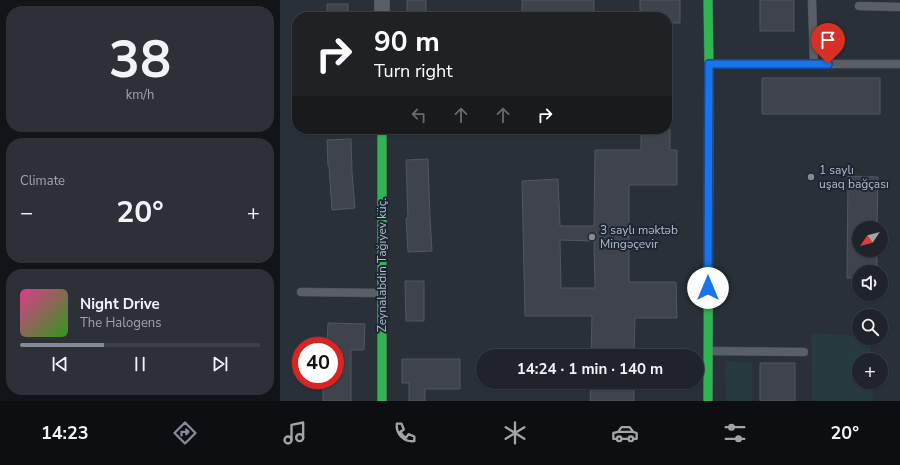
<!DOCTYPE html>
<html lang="en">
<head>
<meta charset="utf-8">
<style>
	:root { --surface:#20242a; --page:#2d3036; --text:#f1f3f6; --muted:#a2a4a8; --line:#3d4147; --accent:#848b96 }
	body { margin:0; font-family:"Nunito Sans",sans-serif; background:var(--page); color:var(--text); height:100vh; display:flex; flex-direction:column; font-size:15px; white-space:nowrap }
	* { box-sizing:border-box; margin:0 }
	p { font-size:13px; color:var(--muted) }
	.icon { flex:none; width:22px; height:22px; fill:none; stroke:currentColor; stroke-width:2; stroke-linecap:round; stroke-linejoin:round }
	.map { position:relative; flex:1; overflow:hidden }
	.drawer { display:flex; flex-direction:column; gap:6px; padding:6px; background:#121417; width:280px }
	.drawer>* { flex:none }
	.guide { position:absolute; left:12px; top:12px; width:380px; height:122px; border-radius:16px; box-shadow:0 1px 3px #0004,0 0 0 1px var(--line); background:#202124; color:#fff; overflow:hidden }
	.needle { width:26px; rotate:235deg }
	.tools { position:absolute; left:572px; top:221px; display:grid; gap:8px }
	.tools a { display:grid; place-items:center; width:36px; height:36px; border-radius:50%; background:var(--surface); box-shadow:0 1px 3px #0004,0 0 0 1px var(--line); font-size:20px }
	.speed { position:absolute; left:12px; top:337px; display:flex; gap:8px; font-size:20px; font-weight:700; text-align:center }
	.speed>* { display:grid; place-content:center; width:52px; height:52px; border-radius:50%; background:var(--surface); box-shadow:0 1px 3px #0004,0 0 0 1px var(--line); line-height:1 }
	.speed .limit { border:6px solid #d22; background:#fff; color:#111 }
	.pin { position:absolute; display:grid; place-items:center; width:34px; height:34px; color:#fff; margin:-41px -17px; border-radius:50% 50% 50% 0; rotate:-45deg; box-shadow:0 0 4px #0007 }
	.pin .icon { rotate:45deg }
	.me { position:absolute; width:44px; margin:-22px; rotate:0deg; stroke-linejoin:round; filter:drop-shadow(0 0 3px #0008) }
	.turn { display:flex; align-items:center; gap:14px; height:84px; padding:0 16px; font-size:18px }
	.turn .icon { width:52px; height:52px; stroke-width:2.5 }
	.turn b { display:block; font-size:28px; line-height:34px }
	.lanes { display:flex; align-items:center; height:38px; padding:0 16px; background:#0003; justify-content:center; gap:20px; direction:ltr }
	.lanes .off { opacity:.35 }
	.big { font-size:30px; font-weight:700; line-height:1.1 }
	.drawer .widget { flex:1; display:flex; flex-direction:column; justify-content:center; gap:6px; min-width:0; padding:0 14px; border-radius:16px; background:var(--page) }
	.drawer .dial { align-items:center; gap:0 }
	.dial b { font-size:52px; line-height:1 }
	.song { display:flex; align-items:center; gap:12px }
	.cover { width:48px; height:48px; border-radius:6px; background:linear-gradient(135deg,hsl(330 70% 55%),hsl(110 70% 35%)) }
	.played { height:4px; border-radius:2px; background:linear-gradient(90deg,var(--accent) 35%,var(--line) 35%) }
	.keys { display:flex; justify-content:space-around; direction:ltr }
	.heat { display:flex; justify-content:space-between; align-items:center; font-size:22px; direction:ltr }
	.trip { position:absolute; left:196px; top:349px; width:228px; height:40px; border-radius:20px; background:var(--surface); box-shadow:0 1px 3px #0004,0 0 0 1px var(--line); font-weight:700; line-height:40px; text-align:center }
	.tabs { display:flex; height:64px; justify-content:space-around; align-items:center; background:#0d0e11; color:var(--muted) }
	.tabs .icon { width:28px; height:28px }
	.tabs .current { color:var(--accent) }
	.tabs b { font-size:18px; color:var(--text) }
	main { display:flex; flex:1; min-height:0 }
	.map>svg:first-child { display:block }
	.green { fill:#273a3e }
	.building { fill:#3f444c; stroke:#52575f; fill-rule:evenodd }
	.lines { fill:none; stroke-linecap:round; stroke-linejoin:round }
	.lane-casing { stroke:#484c55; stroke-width:9 }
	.street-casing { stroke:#484c55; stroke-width:16 }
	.fast-casing { stroke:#484c55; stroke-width:10 }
	.lane { stroke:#5a5e66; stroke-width:8 }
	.street { stroke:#5a5e66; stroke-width:15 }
	.fast { stroke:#30b455; stroke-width:9 }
	.route-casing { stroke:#114b97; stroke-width:10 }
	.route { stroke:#1a73e8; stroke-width:7 }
	.poi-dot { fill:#848b96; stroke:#1d2633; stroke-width:1.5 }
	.labels { text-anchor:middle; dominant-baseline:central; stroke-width:4; stroke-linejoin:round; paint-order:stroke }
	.poi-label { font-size:12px; fill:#b4bcc9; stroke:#1d2633; text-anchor:start }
	.street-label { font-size:12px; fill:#b4bcc9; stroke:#1d2633 }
</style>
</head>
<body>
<main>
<section class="drawer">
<div class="widget dial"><b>38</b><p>km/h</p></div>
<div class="widget"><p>Climate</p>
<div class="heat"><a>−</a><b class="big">20°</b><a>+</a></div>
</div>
<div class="widget">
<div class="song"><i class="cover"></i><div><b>Night Drive</b><p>The Halogens</p></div></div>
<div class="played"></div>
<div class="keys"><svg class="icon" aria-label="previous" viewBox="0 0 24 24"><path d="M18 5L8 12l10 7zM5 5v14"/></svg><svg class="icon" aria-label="pause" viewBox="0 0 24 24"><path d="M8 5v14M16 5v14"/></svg><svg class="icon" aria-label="next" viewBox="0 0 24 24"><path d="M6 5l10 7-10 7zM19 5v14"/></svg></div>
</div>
</section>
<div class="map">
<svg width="620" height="401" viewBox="0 0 620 401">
	<rect width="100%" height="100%" fill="#2a3038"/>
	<!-- green -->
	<path class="green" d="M531,333L579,336V338H590L591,360H579V382H592L593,401H532Z
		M445,361L472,363V401H446Z"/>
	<!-- building -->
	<path class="building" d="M127,0H146V16H127Z
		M242,0H314V17H242Z
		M360,0H400V23H387V17H360Z
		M480,0H514V31H480Z
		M47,4H68V17H47Z
		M482,78H600V114H482Z
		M361,129H390V150H397V185H349V282H396L397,318H355L354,356H311L312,316H245L242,181L278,179L280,226H314L315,150H361ZM280,240L314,241L315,288H281Z
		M71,139L72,172L75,208L52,210L49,166H48L47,140Z
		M148,159L150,217L152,251L128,252L126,218H128L126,160Z
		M568,176L598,177L597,228H579V250H597V272H579V278H567Z
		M125,281H144V321H126Z
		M48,323L85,324L84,350H71V401H43V380H55V346H47Z
		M122,359H180V389H145V401H129V383H122Z
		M480,363H515V401H480Z
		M311,382H354V401H310Z"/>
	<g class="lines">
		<defs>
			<path id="lane" d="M532,0L534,64
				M579,6L620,7
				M430,64H620
				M21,292L101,293
				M429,351L524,352"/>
			<path id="street" d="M102,17V0"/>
			<path id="fast" d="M428,0L429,64L428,401
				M102,129V401"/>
		</defs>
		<!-- lane casing -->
		<use href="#lane" class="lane-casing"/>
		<!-- street casing -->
		<use href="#street" class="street-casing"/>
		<!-- fast casing -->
		<use href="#fast" class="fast-casing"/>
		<!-- lane -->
		<use href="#lane" class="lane"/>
		<!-- street -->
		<use href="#street" class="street"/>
		<!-- fast -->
		<use href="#fast" class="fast"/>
	</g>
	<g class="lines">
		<defs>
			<path id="route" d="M428,288L429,64H548"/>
		</defs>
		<!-- route casing -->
		<use href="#route" class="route-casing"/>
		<!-- route -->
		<use href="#route" class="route"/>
	</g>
	<!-- markers -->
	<g class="poi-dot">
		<circle cx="531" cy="177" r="4"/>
		<circle cx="312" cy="237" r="4"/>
	</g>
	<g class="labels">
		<!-- poi labels -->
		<g class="poi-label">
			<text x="539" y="170">1 saylı<tspan x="539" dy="14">uşaq bağçası</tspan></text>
			<text x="320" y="230">3 saylı məktəb<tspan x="320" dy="14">Mingəçevir</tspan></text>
		</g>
		<!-- street labels -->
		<g class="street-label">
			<text transform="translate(102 265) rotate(-90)">Zeynalabdin Tağıyev küç.</text>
		</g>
	</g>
</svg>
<div class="tools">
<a><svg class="needle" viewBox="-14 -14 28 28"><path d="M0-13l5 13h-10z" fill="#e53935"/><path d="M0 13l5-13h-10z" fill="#a2a4a8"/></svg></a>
<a><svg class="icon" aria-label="sound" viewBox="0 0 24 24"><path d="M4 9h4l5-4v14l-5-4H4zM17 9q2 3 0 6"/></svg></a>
<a><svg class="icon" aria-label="search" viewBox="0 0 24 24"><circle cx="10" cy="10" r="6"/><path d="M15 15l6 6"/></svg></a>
<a>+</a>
</div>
<div class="speed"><div class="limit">40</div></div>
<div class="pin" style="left:548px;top:64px;background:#d93025"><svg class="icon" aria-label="arrive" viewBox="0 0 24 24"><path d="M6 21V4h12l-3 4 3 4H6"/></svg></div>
<svg class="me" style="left:428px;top:288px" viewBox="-20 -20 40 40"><circle r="19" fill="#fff"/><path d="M0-13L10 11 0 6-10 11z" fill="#1a73e8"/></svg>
<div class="trip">14:24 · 1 min · 140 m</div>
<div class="guide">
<div class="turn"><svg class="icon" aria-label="right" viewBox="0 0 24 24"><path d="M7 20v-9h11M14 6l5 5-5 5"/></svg><div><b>90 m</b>Turn right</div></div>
<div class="lanes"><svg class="icon off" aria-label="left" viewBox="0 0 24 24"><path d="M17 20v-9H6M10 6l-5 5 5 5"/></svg><svg class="icon off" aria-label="ahead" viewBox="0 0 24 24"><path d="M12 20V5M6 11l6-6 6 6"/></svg><svg class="icon off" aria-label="ahead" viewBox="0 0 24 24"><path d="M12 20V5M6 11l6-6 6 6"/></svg><svg class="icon" aria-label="right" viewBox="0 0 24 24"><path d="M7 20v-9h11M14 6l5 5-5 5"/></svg></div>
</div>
</div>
</main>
<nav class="tabs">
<b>14:23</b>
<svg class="icon current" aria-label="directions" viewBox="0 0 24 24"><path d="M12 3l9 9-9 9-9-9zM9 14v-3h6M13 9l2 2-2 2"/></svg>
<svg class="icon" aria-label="music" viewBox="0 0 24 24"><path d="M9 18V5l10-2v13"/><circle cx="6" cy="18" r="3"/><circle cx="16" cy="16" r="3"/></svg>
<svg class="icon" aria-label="phone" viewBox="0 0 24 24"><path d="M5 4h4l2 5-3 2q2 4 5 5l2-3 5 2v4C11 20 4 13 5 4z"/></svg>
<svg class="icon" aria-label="climate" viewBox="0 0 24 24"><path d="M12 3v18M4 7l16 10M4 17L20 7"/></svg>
<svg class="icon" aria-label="car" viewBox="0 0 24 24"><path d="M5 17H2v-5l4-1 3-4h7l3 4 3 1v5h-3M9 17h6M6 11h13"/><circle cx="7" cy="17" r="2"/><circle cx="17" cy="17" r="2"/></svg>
<svg class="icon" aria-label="filters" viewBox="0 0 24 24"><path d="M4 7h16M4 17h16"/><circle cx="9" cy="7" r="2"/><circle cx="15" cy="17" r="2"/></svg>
<b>20°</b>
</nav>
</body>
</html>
